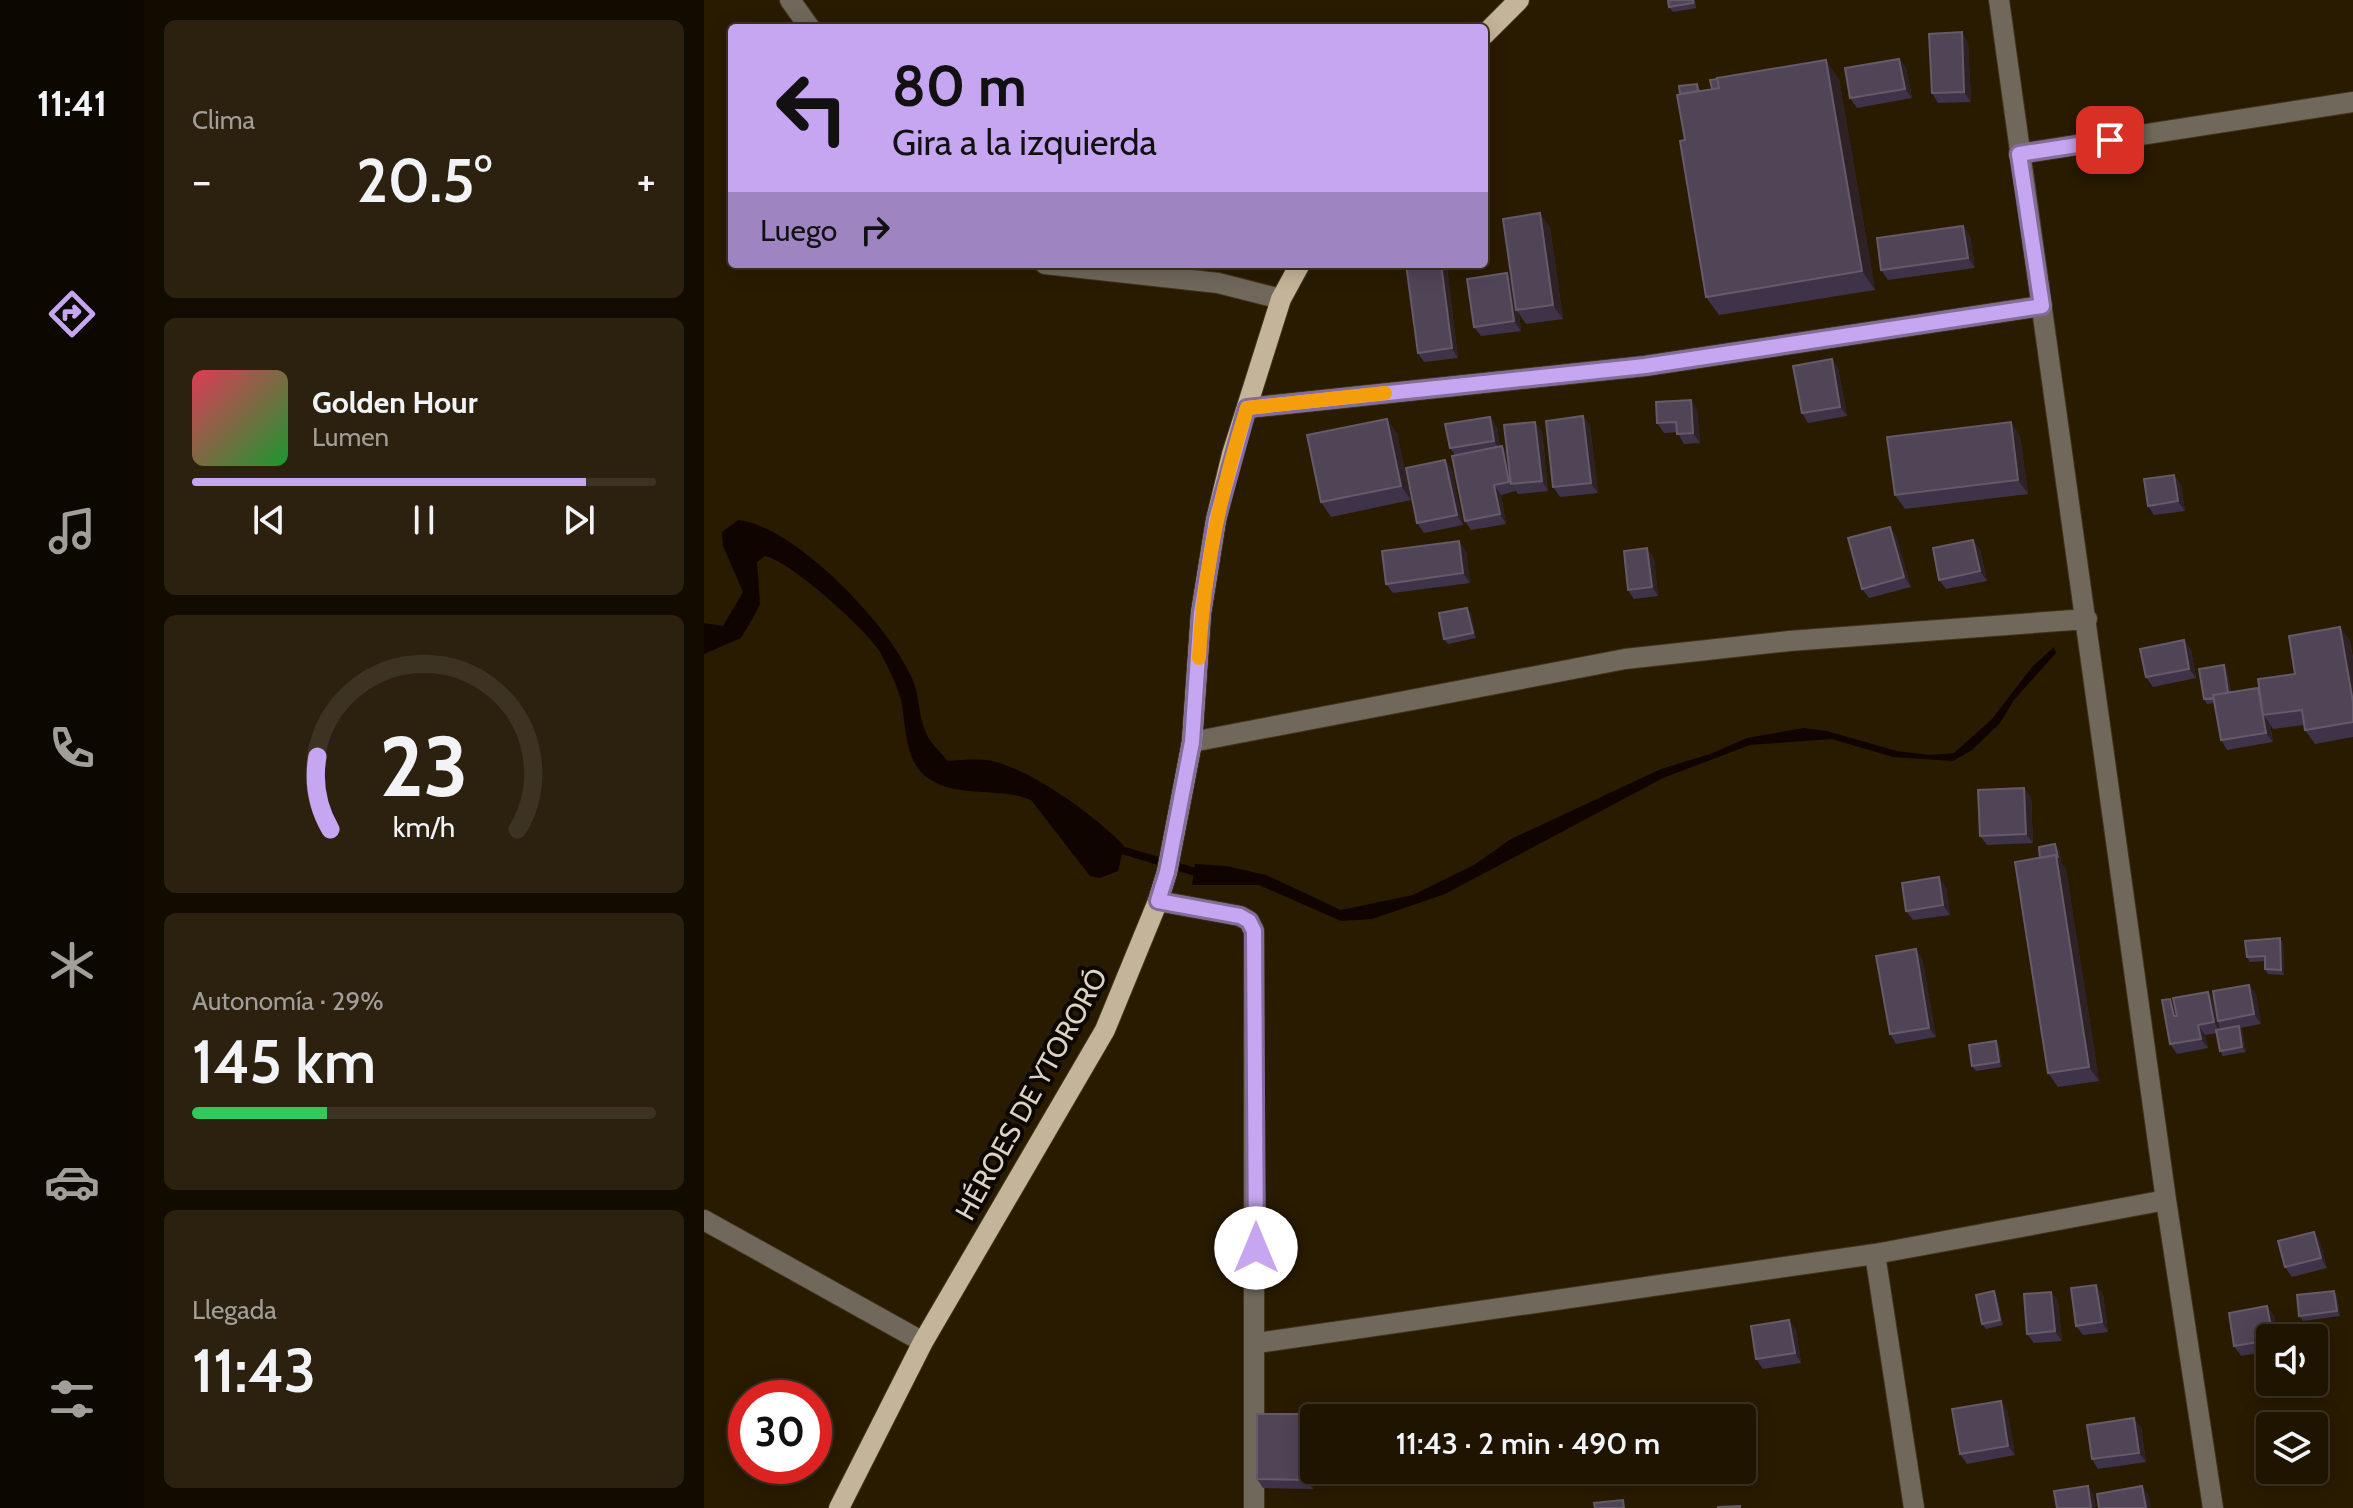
<!DOCTYPE html>
<html lang="es">
<head>
<meta charset="utf-8">
<style>
	:root { --surface:#1f1400; --page:#2c210f; --text:#f1f3f6; --muted:#a19e99; --line:#3c3322; --accent:#c6a6f0 }
	body { margin:0; font-family:Cabin,sans-serif; background:var(--page); color:var(--text); height:100vh; display:flex; flex-direction:column; font-size:30px; white-space:nowrap }
	* { box-sizing:border-box; margin:0 }
	p { font-size:26px; color:var(--muted) }
	.icon { flex:none; width:44px; height:44px; fill:none; stroke:currentColor; stroke-width:2; stroke-linecap:round; stroke-linejoin:round }
	.map { position:relative; flex:1; overflow:hidden }
	.panel { display:flex; flex-direction:column; gap:20px; padding:20px; background:#110b00; width:560px }
	.panel>* { flex:none }
	.guide { position:absolute; left:24px; top:24px; width:760px; height:244px; border-radius:8px; box-shadow:0 4px 20px #0003,0 0 0 2px var(--line); background:#c6a6f0; color:#111; overflow:hidden }
	.tools { position:absolute; left:1552px; top:1324px; display:grid; gap:16px }
	.tools a { display:grid; place-items:center; width:72px; height:72px; border-radius:8px; background:var(--surface); box-shadow:0 4px 20px #0003,0 0 0 2px var(--line); font-size:40px }
	.speed { position:absolute; left:24px; top:1380px; display:flex; gap:16px; font-size:40px; font-weight:700; text-align:center }
	.speed>* { display:grid; place-content:center; width:104px; height:104px; border-radius:50%; background:var(--surface); box-shadow:0 4px 20px #0003,0 0 0 2px var(--line); line-height:1 }
	.speed .limit { border:12px solid #d22; background:#fff; color:#111 }
	.pin { position:absolute; display:grid; place-items:center; width:68px; height:68px; color:#fff; margin:-34px; border-radius:16px; box-shadow:0 4px 12px #0006 }
	.me { position:absolute; width:88px; margin:-44px; rotate:0deg; stroke-linejoin:round; filter:drop-shadow(0 0 6px #0008) }
	.turn { display:flex; align-items:center; gap:28px; height:168px; padding:0 32px; font-size:36px }
	.turn .icon { width:104px; height:104px; stroke-width:2.5 }
	.turn b { display:block; font-size:56px; line-height:68px }
	.then { display:flex; align-items:center; height:76px; padding:0 32px; background:#0003; gap:16px; font-size:30px }
	.big { font-size:60px; font-weight:600; line-height:1.1 }
	.panel .widget { flex:1; display:flex; flex-direction:column; justify-content:center; gap:12px; min-width:0; padding:0 28px; border-radius:12px; background:var(--page) }
	.panel .dial { align-items:center; gap:0 }
	.dial svg { height:208px; overflow:visible; fill:none; stroke:var(--line); stroke-width:7; stroke-linecap:round; text-anchor:middle }
	.dial text { fill:var(--text); stroke:none }
	.song { display:flex; align-items:center; gap:24px }
	.cover { width:96px; height:96px; border-radius:12px; background:linear-gradient(135deg,hsl(350 70% 55%),hsl(130 70% 35%)) }
	.played { height:8px; border-radius:4px; background:linear-gradient(90deg,var(--accent) 85%,var(--line) 85%) }
	.keys { display:flex; justify-content:space-around; direction:ltr }
	.heat { display:flex; justify-content:space-between; align-items:center; font-size:44px; direction:ltr }
	.charge { height:12px; border-radius:6px; background:linear-gradient(90deg,#34c759 29%,var(--line) 0) }
	.trip { position:absolute; left:596px; top:1404px; width:456px; height:80px; border-radius:8px; background:var(--surface); box-shadow:0 4px 20px #0003,0 0 0 2px var(--line); font-weight:600; line-height:80px; text-align:center }
	main { display:flex; flex:1; min-height:0 }
	.menu { display:flex; flex-direction:column; width:144px; justify-content:space-around; align-items:center; background:#0c0800; color:var(--muted) }
	.menu .icon { width:56px; height:56px }
	.menu .selected { color:var(--accent) }
	.menu b { font-size:36px; color:var(--text) }
	.map>svg:first-child { display:block }
	.water { fill:#100400 }
	.lines { fill:none; stroke-linecap:round; stroke-linejoin:round }
	.stream { stroke:#100400; stroke-width:8 }
	.minor-casing { stroke:#42351b; stroke-width:22 }
	.major-casing { stroke:#42351b; stroke-width:22 }
	.minor { stroke:#70685b; stroke-width:20 }
	.major { stroke:#c4b499; stroke-width:20 }
	.wall { fill:#3f334a }
	.shaded-wall { fill:#2f2227 }
	.building { fill:#504457; stroke:#655a68; stroke-width:2 }
	.route-casing { stroke:#816c9c; stroke-width:20 }
	.route { stroke:#c6a6f0; stroke-width:14 }
	.slow { stroke:#f59e0b; stroke-width:14 }
	.labels { text-anchor:middle; dominant-baseline:central; stroke-width:8; stroke-linejoin:round; paint-order:stroke }
	.street-label { font-size:28px; fill:#dbd2c2; stroke:#0d0701 }
</style>
</head>
<body>
<main>
<nav class="menu">
<b>11:41</b>
<svg class="icon selected" aria-label="directions" viewBox="0 0 24 24"><path d="M12 3l9 9-9 9-9-9zM9 14v-3h6M13 9l2 2-2 2"/></svg>
<svg class="icon" aria-label="music" viewBox="0 0 24 24"><path d="M9 18V5l10-2v13"/><circle cx="6" cy="18" r="3"/><circle cx="16" cy="16" r="3"/></svg>
<svg class="icon" aria-label="phone" viewBox="0 0 24 24"><path d="M5 4h4l2 5-3 2q2 4 5 5l2-3 5 2v4C11 20 4 13 5 4z"/></svg>
<svg class="icon" aria-label="climate" viewBox="0 0 24 24"><path d="M12 3v18M4 7l16 10M4 17L20 7"/></svg>
<svg class="icon" aria-label="car" viewBox="0 0 24 24"><path d="M5 17H2v-5l4-1 3-4h7l3 4 3 1v5h-3M9 17h6M6 11h13"/><circle cx="7" cy="17" r="2"/><circle cx="17" cy="17" r="2"/></svg>
<svg class="icon" aria-label="filters" viewBox="0 0 24 24"><path d="M4 7h16M4 17h16"/><circle cx="9" cy="7" r="2"/><circle cx="15" cy="17" r="2"/></svg>
</nav>
<section class="panel">
<div class="widget"><p>Clima</p>
<div class="heat"><a>−</a><b class="big">20.5°</b><a>+</a></div>
</div>
<div class="widget">
<div class="song"><i class="cover"></i><div><b>Golden Hour</b><p>Lumen</p></div></div>
<div class="played"></div>
<div class="keys"><svg class="icon" aria-label="previous" viewBox="0 0 24 24"><path d="M18 5L8 12l10 7zM5 5v14"/></svg><svg class="icon" aria-label="pause" viewBox="0 0 24 24"><path d="M8 5v14M16 5v14"/></svg><svg class="icon" aria-label="next" viewBox="0 0 24 24"><path d="M6 5l10 7-10 7zM19 5v14"/></svg></div>
</div>
<div class="widget dial"><svg viewBox="0 0 100 80">
<path d="M14 69A42 42 0 1 1 86 69"/>
<path d="M14 69A42 42 0 0 1 9 41" stroke="#c6a6f0"/>
<text x="50" y="56" font-size="32" font-weight="700">23</text>
<text x="50" y="72" font-size="11">km/h</text>
</svg></div>
<div class="widget"><p>Autonomía · 29%</p><b class="big">145 km</b><div class="charge"></div></div>
<div class="widget"><p>Llegada</p><b class="big">11:43</b></div>
</section>
<div class="map">
<svg width="1649" height="1508" viewBox="0 0 1649 1508">
	<rect width="100%" height="100%" fill="#291b00"/>
	<!-- water -->
	<path class="water" d="M34,520C91,526 185,625 208,678C216,696 214,719 224,737C229,746 238,754 244,761C257,760 270,759 282,760C322,765 393,817 420,846L414,871L396,878L386,876L327,800C295,786 249,800 220,775C200,757 202,723 197,700C193,685 182,662 174,649C158,626 86,561 61,556L53,562L56,604L50,616L37,638L0,654V623L19,626L39,592L19,546L18,532Z
		M1350,647L1352,653L1310,700L1296,723L1268,750L1249,761L1189,757L1128,739L1046,745L959,778L741,894L668,919L637,921L555,885H488L491,864L522,866L562,875L637,910L709,895L770,865L807,839L957,769L1006,754L1043,738L1100,728L1123,731L1193,751L1226,755L1250,753L1288,719L1328,667Z"/>
	<g class="lines">
		<!-- stream -->
		<path class="stream" d="M411,848L498,874"/>
		<defs>
			<path id="minor" d="M86,0L106,28
				M1295,0L1462,1200L1509,1508
				M1315,154L1649,102
				M341,264L514,283L577,299
				M543,408L941,366L1338,306
				M488,742L921,659L1085,641L1383,619
				M454,901L536,916L545,921L550,931V1508
				M0,1220L219,1342
				M1171,1254L1210,1508
				M553,1343L1171,1254L1462,1200"/>
			<path id="major" d="M780,35L815,0
				M135,1508L219,1342L401,1030L454,901L463,872L488,742L497,613L512,520L528,454L577,299L596,264"/>
		</defs>
		<!-- minor casing -->
		<use href="#minor" class="minor-casing"/>
		<!-- major casing -->
		<use href="#major" class="major-casing"/>
		<!-- minor -->
		<use href="#minor" class="minor"/>
		<!-- major -->
		<use href="#major" class="major"/>
	</g>
	<!-- wall -->
	<path class="wall" d="M991,0L992,8L969,12L965,7Z
		M1264,42L1267,102L1234,103L1228,93Z
		M1195,59L1202,68L1208,98L1153,108L1146,98Z
		M1135,79L1171,290L1015,315L1002,297L976,94L993,84L997,91Z
		M1259,226L1266,236L1271,268L1184,280L1177,270Z
		M846,227L859,319L822,324L815,314L817,331L777,336L770,327L803,273L807,279Z
		M702,264H740L743,268L754,358L720,362L714,353Z
		M1128,359L1134,368L1143,416L1104,423L1098,413Z
		M993,409L996,443L980,444L973,432L960,433L953,423Z
		M879,416L886,426L894,493L856,497L849,487Z
		M793,427L796,447L798,446L804,454L838,431L844,491L814,494L812,491L797,495L802,524L767,530L761,521L751,455L746,448Z
		M693,433L707,500L627,517L617,502Z
		M1316,436L1324,494L1201,509L1191,495Z
		M741,460L748,470L759,525L720,533L713,523Z
		M1470,475L1477,485L1481,511L1450,515L1444,506Z
		M1186,527L1192,536L1207,587L1165,598L1158,589Z
		M1276,550L1283,581L1242,589L1235,580Z
		M762,551L766,583L689,593L682,584Z
		M950,558L954,596L930,599L924,590Z
		M767,613L772,638L744,644L740,639Z
		M1636,627L1646,641L1649,658V737L1611,744L1601,730L1600,725L1569,729L1566,724L1569,742L1523,750L1517,740L1510,703L1503,704L1500,699L1523,670L1527,692L1554,688L1591,674Z
		M1480,640L1487,650L1492,678L1449,687L1442,677Z
		M1327,797L1329,843L1283,845L1276,836Z
		M1355,849L1357,862L1362,870L1395,1081L1354,1087L1344,1073L1336,858Z
		M1242,887L1246,915L1209,920L1202,911Z
		M1579,943L1580,975L1564,974L1561,969V961L1546,962L1543,957Z
		M1218,958L1232,1037L1192,1044L1186,1034Z
		M1504,992L1511,1001L1552,994L1557,1024L1536,1028L1538,1030L1542,1052L1519,1056L1516,1051L1513,1033L1501,1035L1504,1048L1473,1054L1466,1044L1471,1005Z
		M1292,1041L1295,1046L1298,1067L1272,1071L1268,1066Z
		M1610,1232L1616,1242L1623,1268L1588,1277L1581,1267Z
		M1290,1291L1293,1296L1299,1325L1282,1329L1278,1324Z
		M1347,1292L1354,1301L1358,1341L1330,1343L1323,1334Z
		M1399,1294L1404,1332L1379,1335L1372,1326Z
		M1633,1295L1636,1316L1599,1321L1595,1316Z
		M1563,1306L1570,1316L1574,1338H1566V1351L1537,1356L1530,1346Z
		M1092,1329L1097,1363L1059,1369L1052,1359Z
		M1303,1410L1311,1455L1263,1464L1256,1454Z
		M609,1424V1489L559,1488L553,1479Z
		M1437,1427L1442,1462L1394,1469L1388,1459Z
		M833,1470H861L836,1474Z"/>
	<!-- shaded-wall -->
	<path class="shaded-wall" d="M1258,32L1264,42L1267,102L1260,92Z
		M1195,59L1202,68L1208,98L1201,89Z
		M1122,60L1135,79L1171,290L1158,271Z
		M836,213L846,227L859,319L849,305Z
		M1259,226L1266,236L1271,268L1264,258Z
		M737,264H740L743,268L754,358L748,348Z
		M803,273L810,283L812,310L815,314L817,331L810,321Z
		M1128,359L1134,368L1143,416L1136,407Z
		M987,400L993,409L996,443L989,433Z
		M879,416L886,426L894,493L887,483Z
		M786,417L793,427L797,451L790,441Z
		M683,419L693,433L707,500L697,486Z
		M831,422L838,431L844,491L838,481Z
		M1307,422L1316,436L1324,494L1314,480Z
		M798,446L805,456L807,484L812,492L805,482Z
		M741,460L748,470L759,525L753,515Z
		M1470,475L1477,485L1481,511L1474,501Z
		M790,485L797,495L802,524L796,514Z
		M1186,527L1192,536L1207,587L1200,577Z
		M1269,540L1276,550L1283,581L1276,571Z
		M755,541L762,551L766,583L759,573Z
		M943,548L950,558L954,596L948,587Z
		M763,608L767,613L772,638L769,633Z
		M1636,627L1646,641L1649,660V702Z
		M1480,640L1487,650L1492,678L1485,669Z
		M1520,665L1523,670L1528,700L1525,695Z
		M1554,688L1559,715L1566,724L1569,742L1562,733Z
		M1320,788L1327,797L1329,843L1322,834Z
		M1351,844L1355,849L1357,862L1362,870L1395,1081L1385,1067Z
		M1235,877L1242,887L1246,915L1239,905Z
		M1576,938L1579,943L1580,975L1577,970Z
		M1212,949L1218,958L1232,1037L1225,1028Z
		M1545,985L1552,994L1557,1024L1550,1014Z
		M1504,992L1511,1001L1516,1032L1510,1022Z
		M1466,999L1473,1009L1476,1026L1470,1016Z
		M1494,1025L1501,1035L1504,1048L1497,1039Z
		M1535,1026L1538,1030L1542,1052L1538,1047Z
		M1292,1041L1295,1046L1298,1067L1295,1062Z
		M1610,1232L1616,1242L1623,1268L1617,1258Z
		M1392,1285L1399,1294L1404,1332L1398,1322Z
		M1290,1291L1293,1296L1299,1325L1296,1320Z
		M1630,1291L1633,1295L1636,1316L1633,1311Z
		M1347,1292L1354,1301L1358,1341L1351,1331Z
		M1563,1306L1570,1316L1574,1338H1569Z
		M1085,1320L1092,1329L1097,1363L1091,1353Z
		M1297,1401L1303,1410L1311,1455L1304,1446Z
		M821,1404L828,1414L829,1418H824Z
		M603,1414L609,1424V1489L602,1480Z
		M1430,1418L1437,1427L1442,1462L1435,1453Z
		M1384,1486L1390,1496L1392,1508H1387Z
		M1438,1486L1445,1496L1447,1508H1442Z"/>
	<!-- building -->
	<path class="building" d="M964,0H989V3L965,7Z
		M1258,32L1260,92L1228,93L1225,34Z
		M1195,59L1201,89L1146,98L1141,68Z
		M1122,60L1158,271L1002,297L976,141L981,140L973,95L1015,88L1013,78Z
		M1013,79L1015,88L1008,89L1006,80Z
		M993,84L994,91L976,94L975,86Z
		M836,213L849,305L812,310L799,219Z
		M1259,226L1264,258L1177,270L1173,238Z
		M702,264H737L748,348L714,353Z
		M803,273L810,321L770,327L763,279Z
		M1128,359L1136,407L1098,413L1089,366Z
		M987,400L989,433L973,434L972,422L953,423L952,402Z
		M879,416L887,483L849,487L842,421Z
		M786,417L790,441L746,448L741,424Z
		M683,419L697,486L617,502L603,435Z
		M831,422L838,481L807,484L800,425Z
		M1307,422L1314,480L1191,495L1183,437Z
		M798,446L805,482L790,485L796,514L761,521L748,456Z
		M741,460L753,515L713,523L702,468Z
		M1470,475L1474,501L1444,506L1440,479Z
		M1186,527L1200,577L1158,589L1144,538Z
		M1269,540L1276,571L1235,580L1229,548Z
		M755,541L759,573L682,584L678,551Z
		M943,548L948,587L924,590L920,551Z
		M763,608L769,633L740,639L735,613Z
		M1636,627L1649,702V722L1601,730L1598,710L1559,715L1554,679L1591,674L1585,636Z
		M1480,640L1485,669L1442,677L1436,649Z
		M1520,665L1524,693L1509,695L1510,698L1500,699L1495,669Z
		M1554,688L1562,733L1517,740L1509,695Z
		M1320,788L1322,834L1276,836L1274,790Z
		M1351,844L1354,858L1352,855L1336,858L1335,847Z
		M1352,855L1385,1067L1344,1073L1311,862Z
		M1235,877L1239,905L1202,911L1198,883Z
		M1576,938L1577,970L1561,969V956L1543,957L1541,941Z
		M1212,949L1225,1028L1186,1034L1172,956Z
		M1545,985L1550,1014L1514,1021L1509,991Z
		M1504,992L1510,1022L1494,1025L1497,1039L1466,1044L1458,1000L1466,999L1470,1016H1473L1469,998Z
		M1535,1026L1538,1047L1516,1051L1512,1030Z
		M1292,1041L1295,1062L1268,1066L1265,1045Z
		M1610,1232L1617,1258L1581,1267L1574,1241Z
		M1392,1285L1398,1322L1372,1326L1367,1288Z
		M1290,1291L1296,1320L1278,1324L1272,1295Z
		M1630,1291L1633,1311L1595,1316L1593,1295Z
		M1347,1292L1351,1331L1323,1334L1320,1294Z
		M1563,1306L1569,1338H1566V1340L1530,1346L1525,1313Z
		M1085,1320L1091,1353L1052,1359L1047,1326Z
		M1297,1401L1304,1446L1256,1454L1248,1409Z
		M821,1404L824,1418H793L791,1411Z
		M553,1414H603L602,1480L553,1479Z
		M1430,1418L1435,1453L1388,1459L1383,1425Z
		M1384,1486L1387,1508H1353L1350,1491Z
		M1438,1486L1442,1508H1395L1393,1494Z
		M919,1500L920,1508H891L890,1503Z
		M1036,1506V1508H1014V1507Z"/>
	<g class="lines">
		<defs>
			<path id="route" d="M552,1248L550,931L545,921L536,916L454,901L463,872L488,742L497,613L512,520L543,408L941,366L1338,306L1315,154L1406,140"/>
		</defs>
		<!-- route casing -->
		<use href="#route" class="route-casing"/>
		<!-- route -->
		<use href="#route" class="route"/>
		<!-- slow -->
		<path class="slow" d="M495,658C499,573 517,489 543,408L681,393"/>
	</g>
	<g class="labels">
		<!-- street labels -->
		<g class="street-label">
			<text transform="translate(327 1094) rotate(-61)">HÉROES DE YTORORÓ</text>
		</g>
	</g>
</svg>
<div class="tools">
<a><svg class="icon" aria-label="sound" viewBox="0 0 24 24"><path d="M4 9h4l5-4v14l-5-4H4zM17 9q2 3 0 6"/></svg></a>
<a><svg class="icon" aria-label="layers" viewBox="0 0 24 24"><path d="M12 4l9 5-9 5-9-5zM3 14l9 5 9-5"/></svg></a>
</div>
<div class="speed"><div class="limit">30</div></div>
<div class="pin" style="left:1406px;top:140px;background:#d93025"><svg class="icon" aria-label="arrive" viewBox="0 0 24 24"><path d="M6 21V4h12l-3 4 3 4H6"/></svg></div>
<svg class="me" style="left:552px;top:1248px" viewBox="-20 -20 40 40"><circle r="19" fill="#fff"/><path d="M0-13L10 11 0 6-10 11z" fill="#c6a6f0"/></svg>
<div class="trip">11:43 · 2 min · 490 m</div>
<div class="guide">
<div class="turn"><svg class="icon" aria-label="left" viewBox="0 0 24 24"><path d="M17 20v-9H6M10 6l-5 5 5 5"/></svg><div><b>80 m</b>Gira a la izquierda</div></div>
<div class="then">Luego<svg class="icon" aria-label="right" viewBox="0 0 24 24"><path d="M7 20v-9h11M14 6l5 5-5 5"/></svg></div>
</div>
</div>
</main>
</body>
</html>
